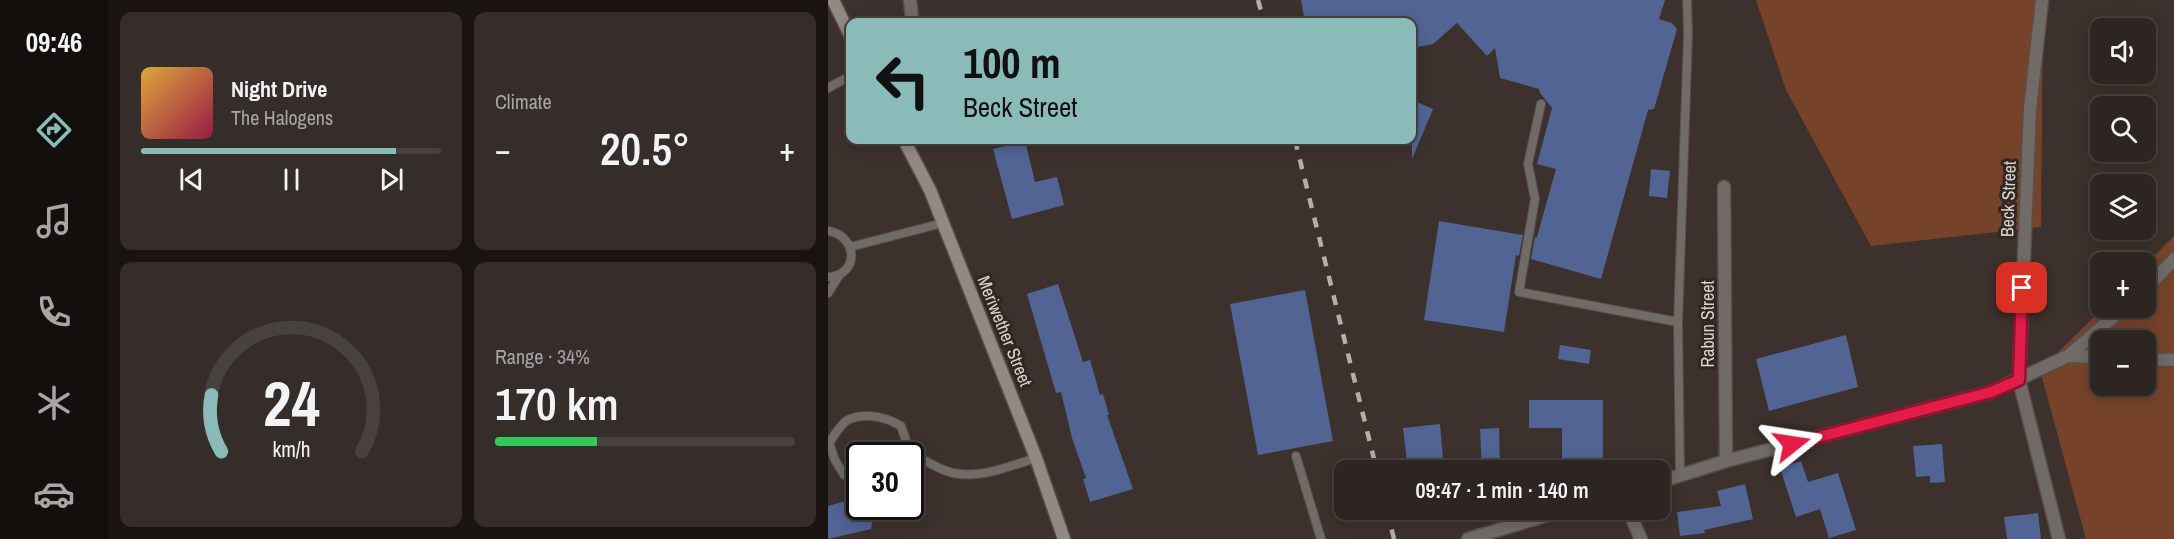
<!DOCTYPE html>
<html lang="en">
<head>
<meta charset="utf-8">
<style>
	:root { --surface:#2d2521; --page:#352d2a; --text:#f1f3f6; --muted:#a7a5a5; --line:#48423f; --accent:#8bbbb9 }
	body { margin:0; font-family:"Archivo Narrow",sans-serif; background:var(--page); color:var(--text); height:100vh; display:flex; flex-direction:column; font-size:22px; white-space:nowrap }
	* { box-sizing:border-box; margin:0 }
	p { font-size:20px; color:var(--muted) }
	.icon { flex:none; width:33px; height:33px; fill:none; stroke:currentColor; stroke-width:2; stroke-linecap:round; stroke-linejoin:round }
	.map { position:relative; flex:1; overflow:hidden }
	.side { display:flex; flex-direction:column; gap:12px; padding:12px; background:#191412; width:720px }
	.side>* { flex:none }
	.banner { position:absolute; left:18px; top:18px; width:570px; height:126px; border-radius:12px; box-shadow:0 3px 15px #0003,0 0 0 2px var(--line); background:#8bbbb9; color:#111; overflow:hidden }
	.controls { position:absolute; left:1262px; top:18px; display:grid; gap:12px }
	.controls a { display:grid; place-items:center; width:66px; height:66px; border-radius:12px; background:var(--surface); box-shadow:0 3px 15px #0003,0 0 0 2px var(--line); font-size:30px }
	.speed { position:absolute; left:18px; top:442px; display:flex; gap:12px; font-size:30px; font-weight:700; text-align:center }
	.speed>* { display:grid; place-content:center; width:78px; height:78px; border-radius:50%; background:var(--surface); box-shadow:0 3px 15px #0003,0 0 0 2px var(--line); line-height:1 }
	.speed .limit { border:3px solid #111; border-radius:9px; background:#fff; color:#111 }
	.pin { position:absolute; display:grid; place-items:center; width:51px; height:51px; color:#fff; margin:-26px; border-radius:12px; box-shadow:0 3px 9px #0006 }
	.me { position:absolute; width:66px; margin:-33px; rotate:75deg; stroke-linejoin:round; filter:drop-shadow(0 0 4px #0008) }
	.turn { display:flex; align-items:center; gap:21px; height:126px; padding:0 18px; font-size:27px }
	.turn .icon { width:78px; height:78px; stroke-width:2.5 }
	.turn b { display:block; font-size:42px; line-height:51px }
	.big { font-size:45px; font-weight:600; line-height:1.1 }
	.side .tile { flex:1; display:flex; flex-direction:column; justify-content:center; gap:9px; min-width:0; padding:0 21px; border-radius:12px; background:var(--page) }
	.side .dial { align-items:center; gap:0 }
	.dial svg { height:156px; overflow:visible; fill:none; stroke:var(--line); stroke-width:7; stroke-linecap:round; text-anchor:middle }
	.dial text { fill:var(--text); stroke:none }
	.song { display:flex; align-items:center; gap:18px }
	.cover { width:72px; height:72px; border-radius:9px; background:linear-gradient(135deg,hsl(40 70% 55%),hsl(340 70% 35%)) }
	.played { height:6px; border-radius:3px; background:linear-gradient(90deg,var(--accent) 85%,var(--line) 85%) }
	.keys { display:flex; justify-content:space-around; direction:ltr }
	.heat { display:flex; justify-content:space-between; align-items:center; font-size:33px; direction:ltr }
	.charge { height:9px; border-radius:4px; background:linear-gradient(90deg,#34c759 34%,var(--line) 0) }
	.side .tiles { flex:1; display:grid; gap:12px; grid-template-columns:repeat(2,1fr) }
	.trip { position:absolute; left:506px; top:460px; width:336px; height:60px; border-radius:12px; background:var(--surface); box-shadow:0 3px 15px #0003,0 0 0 2px var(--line); font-weight:600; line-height:60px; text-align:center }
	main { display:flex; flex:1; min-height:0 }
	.menu { display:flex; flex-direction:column; width:108px; justify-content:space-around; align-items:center; background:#120f0d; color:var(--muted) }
	.menu .icon { width:42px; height:42px }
	.menu .current { color:var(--accent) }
	.menu b { font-size:27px; color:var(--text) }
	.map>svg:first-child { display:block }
	.grass { fill:#76432a; fill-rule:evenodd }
	.building { fill:#516494 }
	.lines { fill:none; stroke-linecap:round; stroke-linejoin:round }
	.lane-casing { stroke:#594e4a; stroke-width:10 }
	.street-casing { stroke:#594e4a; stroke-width:15 }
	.secondary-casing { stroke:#594e4a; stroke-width:15 }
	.lane { stroke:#716b68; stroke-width:8 }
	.street { stroke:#716b68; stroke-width:12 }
	.secondary { stroke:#928985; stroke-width:12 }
	.rail { stroke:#b6aeaa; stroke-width:4.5; stroke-dasharray:10 10; stroke-linecap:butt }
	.route-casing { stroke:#92132f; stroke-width:15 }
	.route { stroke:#e11d48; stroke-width:10 }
	.labels { text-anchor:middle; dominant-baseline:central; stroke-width:6; stroke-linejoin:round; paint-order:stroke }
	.street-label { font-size:18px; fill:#dbd3d0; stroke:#322722 }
</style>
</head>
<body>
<main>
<nav class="menu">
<b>09:46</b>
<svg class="icon current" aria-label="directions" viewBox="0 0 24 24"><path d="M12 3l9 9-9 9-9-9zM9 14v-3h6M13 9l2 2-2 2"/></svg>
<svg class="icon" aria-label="music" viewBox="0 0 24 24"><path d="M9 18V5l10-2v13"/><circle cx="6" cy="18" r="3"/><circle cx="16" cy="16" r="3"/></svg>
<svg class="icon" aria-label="phone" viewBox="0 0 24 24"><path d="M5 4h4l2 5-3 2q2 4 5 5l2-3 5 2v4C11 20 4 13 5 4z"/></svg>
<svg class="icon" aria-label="climate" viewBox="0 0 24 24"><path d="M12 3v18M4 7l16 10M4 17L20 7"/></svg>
<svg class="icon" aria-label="car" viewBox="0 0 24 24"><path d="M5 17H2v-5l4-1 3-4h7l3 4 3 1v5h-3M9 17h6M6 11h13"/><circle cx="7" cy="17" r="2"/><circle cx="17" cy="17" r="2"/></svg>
</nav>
<section class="side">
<div class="tiles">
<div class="tile">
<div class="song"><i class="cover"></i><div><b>Night Drive</b><p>The Halogens</p></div></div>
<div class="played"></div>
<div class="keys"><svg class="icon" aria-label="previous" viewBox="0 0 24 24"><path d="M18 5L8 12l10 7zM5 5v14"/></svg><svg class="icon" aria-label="pause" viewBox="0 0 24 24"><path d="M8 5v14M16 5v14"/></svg><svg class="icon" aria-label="next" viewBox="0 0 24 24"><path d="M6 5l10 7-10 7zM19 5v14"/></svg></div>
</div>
<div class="tile"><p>Climate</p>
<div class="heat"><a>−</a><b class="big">20.5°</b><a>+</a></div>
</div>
<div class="tile dial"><svg viewBox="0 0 100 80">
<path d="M14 69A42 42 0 1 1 86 69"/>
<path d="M14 69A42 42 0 0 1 9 40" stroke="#8bbbb9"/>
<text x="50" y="56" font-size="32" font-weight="700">24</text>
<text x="50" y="72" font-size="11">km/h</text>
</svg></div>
<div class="tile"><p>Range · 34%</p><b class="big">170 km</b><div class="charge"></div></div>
</div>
</section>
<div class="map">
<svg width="1346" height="539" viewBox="0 0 1346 539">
	<rect width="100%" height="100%" fill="#3c312c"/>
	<!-- grass -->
	<path class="grass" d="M928,0H1215L1213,227L1043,246L958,90Z
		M1346,236V539H1258L1212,370L1275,308H1317V265ZM1272,340H1317V386H1272Z"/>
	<!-- building -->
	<path class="building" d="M473,0H837L831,19L844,23L849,29L826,109L820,110L773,279L703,259L707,237H709L728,169L709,164L724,108L712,93L711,89L672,78L667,48L659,56L629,23L605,44L584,48V22H477Z
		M584,100L605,109L584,159Z
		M197,141L207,182L229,177L236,205L184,219L165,149Z
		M823,169L842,171L839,198L821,196Z
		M611,221L695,235L691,256L688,255L676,332L596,320Z
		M230,284L255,362L262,360L272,395L275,394L281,415H279L305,489L262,502L255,479L258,478L244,438L233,392L228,393L199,294Z
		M477,290L505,441L430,455L402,304Z
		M1018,335L1030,387L941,411L928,359Z
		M732,345L763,350L761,364L730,359Z
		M701,400H775V462H734V428H701Z
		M612,424L616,471H580L575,428Z
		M671,428L672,471H654L652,429Z
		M1114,444L1117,482L1102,483V476L1088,477L1085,446Z
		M973,461L980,482L1010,473L1028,530L1001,538L992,509L968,517L952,468Z
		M917,484L925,519L876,530L877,533L852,536L849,512L893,506L889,491Z
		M32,497V507H40L44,523L43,529L0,539V506Z
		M1210,513L1213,539H1179L1176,517Z"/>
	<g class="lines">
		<defs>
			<path id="lane" d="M0,88L22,76
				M713,104L700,164L707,199L691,292L850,322L852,475
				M0,231C31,236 31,276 0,277
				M22,247L115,223
				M0,293L12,274
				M850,322L860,34L859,0
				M468,456L493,539
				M32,478L16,475L7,460L1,443C14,424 17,415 42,416C55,417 62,420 73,426L82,452C95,459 110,470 125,473C152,479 182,466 208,458"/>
			<path id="street" d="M82,0L84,18L87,22
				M1214,0L1202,109L1191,380L1231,539
				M896,187L898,461
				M1317,290L1346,259
				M1240,356L1272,357
				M1317,359L1346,360
				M831,482L898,461L1163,392L1240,356L1296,308
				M800,510L813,539
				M640,539L737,510"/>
			<path id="secondary" d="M5,0L22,35
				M76,140L102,190L208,458L236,539"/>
		</defs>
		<!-- lane casing -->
		<use href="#lane" class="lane-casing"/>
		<!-- street casing -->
		<use href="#street" class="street-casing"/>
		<!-- secondary casing -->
		<use href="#secondary" class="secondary-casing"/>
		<!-- lane -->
		<use href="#lane" class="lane"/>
		<!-- street -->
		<use href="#street" class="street"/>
		<!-- secondary -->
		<use href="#secondary" class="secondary"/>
		<!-- rail -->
		<path class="rail" d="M430,0L436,22
			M467,140L549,471
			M559,510L566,539"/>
	</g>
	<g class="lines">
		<defs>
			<path id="route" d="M964,444L1163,392L1191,380L1194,288"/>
		</defs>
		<!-- route casing -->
		<use href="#route" class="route-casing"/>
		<!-- route -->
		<use href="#route" class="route"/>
	</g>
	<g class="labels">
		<!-- street labels -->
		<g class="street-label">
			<text transform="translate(1180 199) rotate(-88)">Beck Street</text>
			<text transform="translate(879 324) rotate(-90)">Rabun Street</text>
			<text transform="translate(177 331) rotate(68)">Meriwether Street</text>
		</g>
	</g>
</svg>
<div class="controls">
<a><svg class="icon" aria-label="sound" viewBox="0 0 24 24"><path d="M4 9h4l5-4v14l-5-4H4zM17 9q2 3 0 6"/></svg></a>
<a><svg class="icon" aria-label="search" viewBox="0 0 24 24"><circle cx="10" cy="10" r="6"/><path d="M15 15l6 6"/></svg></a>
<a><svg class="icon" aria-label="layers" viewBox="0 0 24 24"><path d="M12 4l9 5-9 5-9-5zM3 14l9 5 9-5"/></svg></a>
<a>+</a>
<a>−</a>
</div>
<div class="speed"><div class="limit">30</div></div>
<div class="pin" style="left:1194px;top:288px;background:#d93025"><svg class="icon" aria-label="arrive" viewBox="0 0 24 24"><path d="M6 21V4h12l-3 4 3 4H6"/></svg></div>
<svg class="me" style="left:964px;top:444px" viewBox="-20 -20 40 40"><path d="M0-17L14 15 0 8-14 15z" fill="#e11d48" stroke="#fff" stroke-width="4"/></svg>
<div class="trip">09:47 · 1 min · 140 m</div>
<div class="banner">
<div class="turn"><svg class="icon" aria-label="left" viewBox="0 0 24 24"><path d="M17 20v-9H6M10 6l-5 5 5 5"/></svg><div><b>100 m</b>Beck Street</div></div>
</div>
</div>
</main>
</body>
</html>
